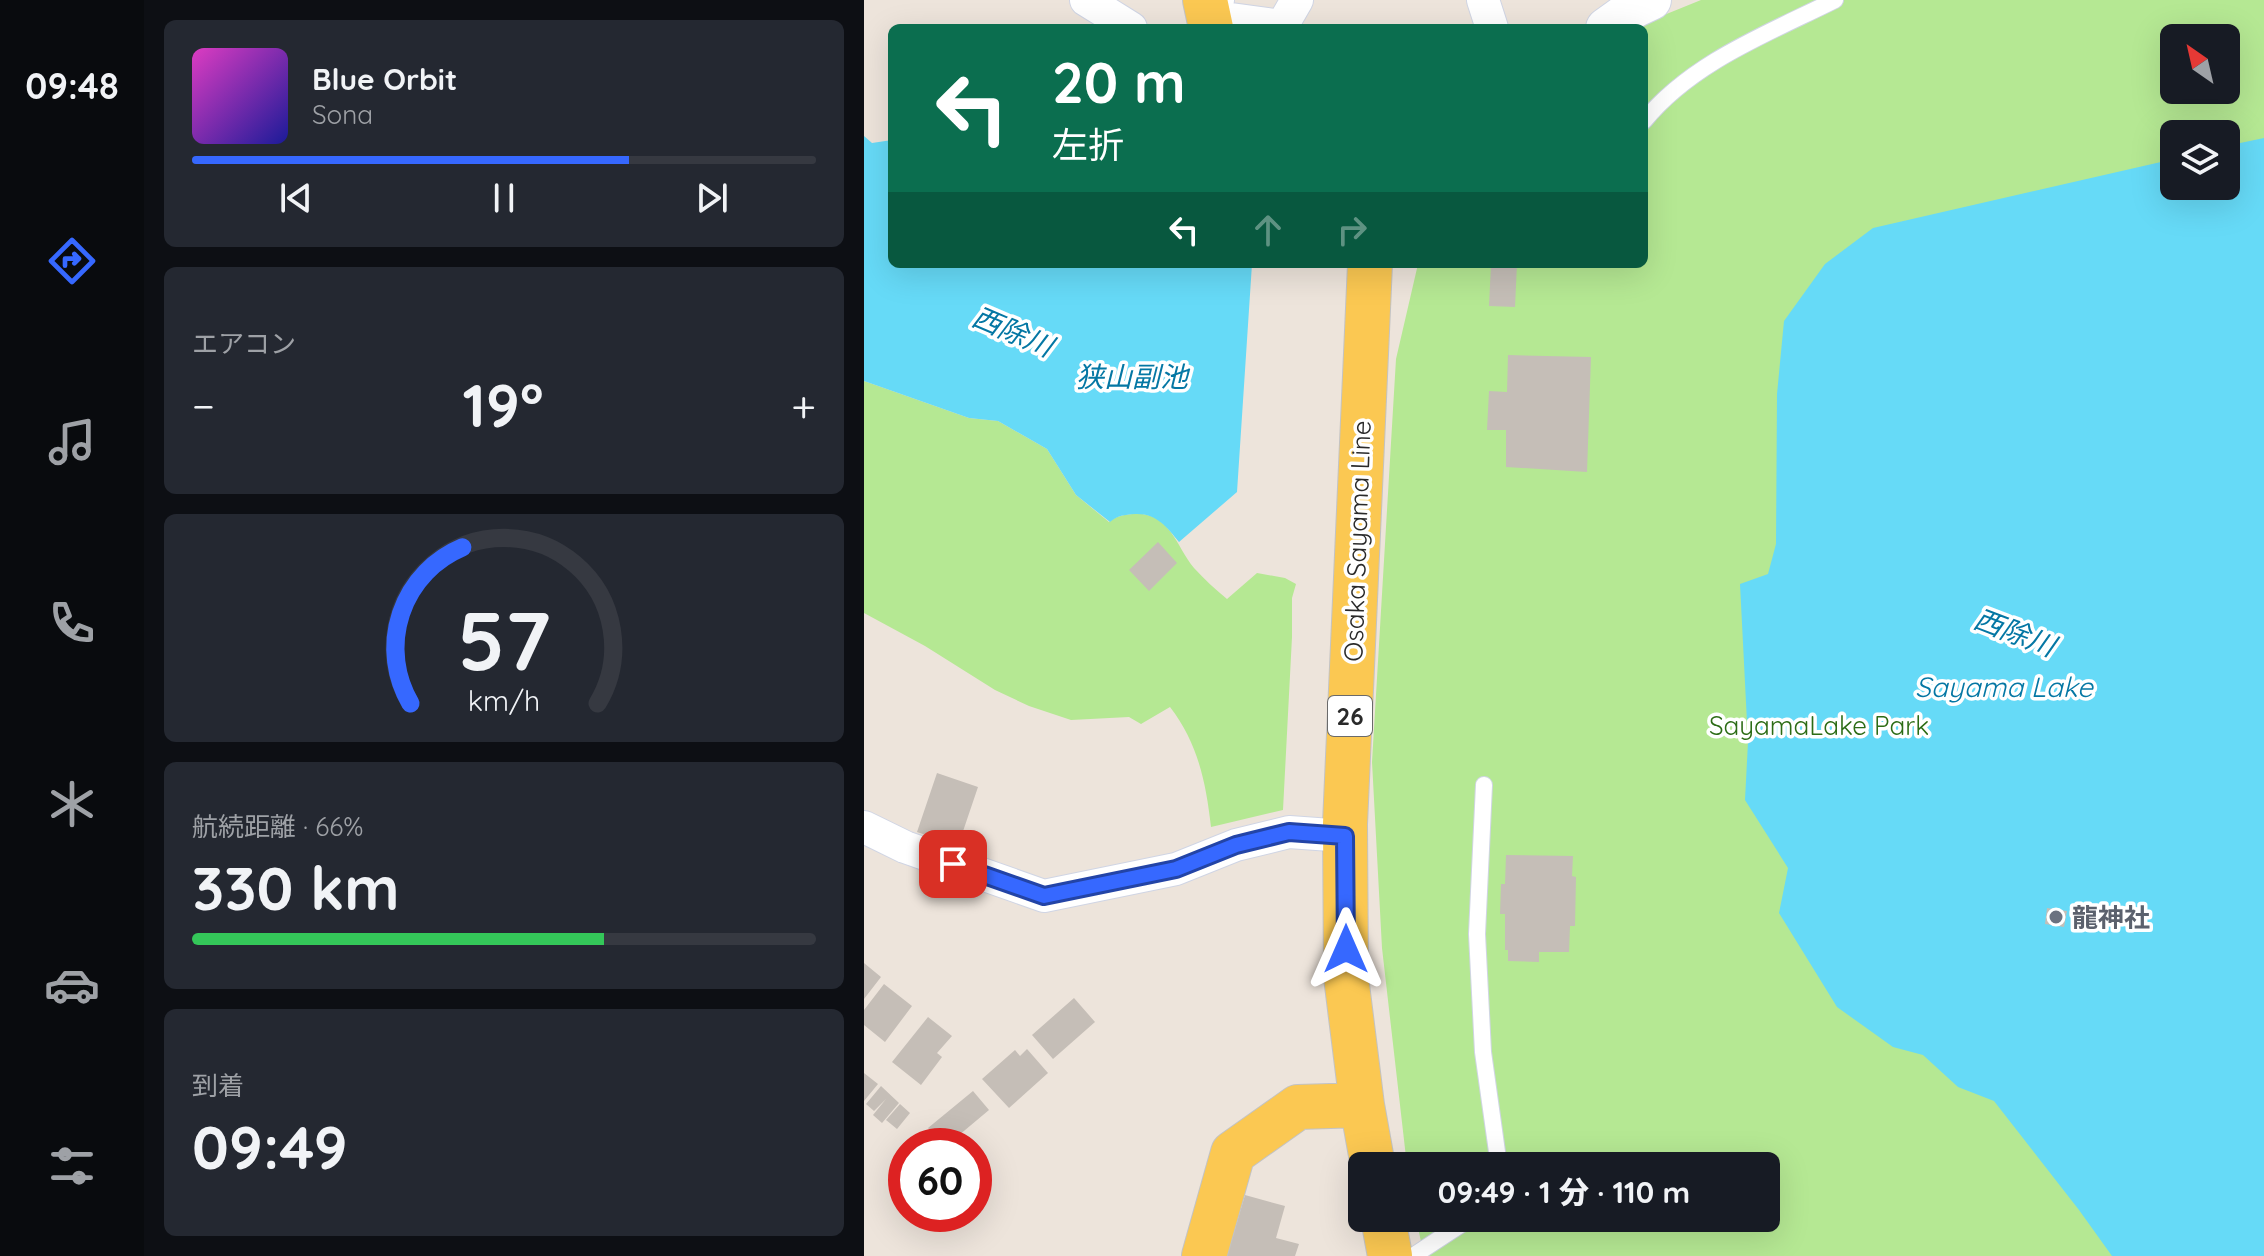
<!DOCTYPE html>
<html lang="ja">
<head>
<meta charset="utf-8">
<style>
	:root { --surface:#171b24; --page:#242831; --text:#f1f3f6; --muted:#9ea1a6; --line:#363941; --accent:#3668ff }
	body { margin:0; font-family:Quicksand,"Noto Sans JP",sans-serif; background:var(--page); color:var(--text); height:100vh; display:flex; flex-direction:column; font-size:30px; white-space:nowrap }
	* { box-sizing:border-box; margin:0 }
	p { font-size:26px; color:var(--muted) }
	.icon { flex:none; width:44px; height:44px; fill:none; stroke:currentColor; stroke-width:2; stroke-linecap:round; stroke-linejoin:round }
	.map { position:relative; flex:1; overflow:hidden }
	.side { display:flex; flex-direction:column; gap:20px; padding:20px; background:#0d0f14; width:720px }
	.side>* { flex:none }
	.guide { position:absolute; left:24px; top:24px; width:760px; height:244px; border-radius:12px; box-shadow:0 8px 32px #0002; background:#0b6e4f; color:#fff; overflow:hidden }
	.needle { width:52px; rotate:326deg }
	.controls { position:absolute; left:1296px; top:24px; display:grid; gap:16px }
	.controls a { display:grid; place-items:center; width:80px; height:80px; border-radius:12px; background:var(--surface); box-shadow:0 8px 32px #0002; font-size:40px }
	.speed { position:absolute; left:24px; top:1128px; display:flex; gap:16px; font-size:40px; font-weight:700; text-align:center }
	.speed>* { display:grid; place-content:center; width:104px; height:104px; border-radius:50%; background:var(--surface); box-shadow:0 8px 32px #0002; line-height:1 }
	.speed .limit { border:12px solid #d22; background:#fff; color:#111 }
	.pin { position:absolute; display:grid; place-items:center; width:68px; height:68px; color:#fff; margin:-34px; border-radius:16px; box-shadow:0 4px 12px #0006 }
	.me { position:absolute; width:88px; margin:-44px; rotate:0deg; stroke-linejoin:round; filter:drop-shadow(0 0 6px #0008) }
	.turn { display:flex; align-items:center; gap:28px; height:168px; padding:0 32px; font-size:36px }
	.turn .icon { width:104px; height:104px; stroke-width:2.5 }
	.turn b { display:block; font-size:56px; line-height:68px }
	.lanes { display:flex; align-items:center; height:76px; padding:0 32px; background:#0003; justify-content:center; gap:40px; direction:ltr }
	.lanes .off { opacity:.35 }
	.big { font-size:60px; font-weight:800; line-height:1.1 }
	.side .widget { flex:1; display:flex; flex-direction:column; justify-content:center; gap:12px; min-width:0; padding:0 28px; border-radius:12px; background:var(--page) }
	.side .dial { align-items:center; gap:0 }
	.dial svg { height:208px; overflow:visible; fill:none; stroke:var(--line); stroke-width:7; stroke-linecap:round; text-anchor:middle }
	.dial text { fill:var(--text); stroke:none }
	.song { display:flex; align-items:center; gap:24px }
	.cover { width:96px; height:96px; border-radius:12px; background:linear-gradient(135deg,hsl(310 70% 55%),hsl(240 70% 35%)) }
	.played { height:8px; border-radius:4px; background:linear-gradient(90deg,var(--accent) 70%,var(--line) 70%) }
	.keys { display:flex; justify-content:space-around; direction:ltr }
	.heat { display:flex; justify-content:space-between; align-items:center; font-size:44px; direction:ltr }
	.charge { height:12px; border-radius:6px; background:linear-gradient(90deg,#34c759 66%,var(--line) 0) }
	.trip { position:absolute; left:484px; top:1152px; width:432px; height:80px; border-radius:12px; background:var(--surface); box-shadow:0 8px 32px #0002; font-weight:800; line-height:80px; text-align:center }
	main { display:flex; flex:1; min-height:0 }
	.tabs { display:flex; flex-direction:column; width:144px; justify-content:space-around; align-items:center; background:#090b0e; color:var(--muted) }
	.tabs .icon { width:56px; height:56px }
	.tabs .current { color:var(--accent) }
	.tabs b { font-size:36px; color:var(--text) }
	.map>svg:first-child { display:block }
	.green { fill:#b5e893; fill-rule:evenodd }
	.water { fill:#66daf7 }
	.building { fill:#c5beb7 }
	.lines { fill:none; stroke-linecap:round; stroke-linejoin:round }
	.service-casing { stroke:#d0d5e4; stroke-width:18 }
	.minor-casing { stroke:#d0d5e4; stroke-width:34 }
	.tertiary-casing { stroke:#d0d5e4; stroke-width:42 }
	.primary-casing { stroke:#c3c3c3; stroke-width:46 }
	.service { stroke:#fff; stroke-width:16 }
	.minor { stroke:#fff; stroke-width:32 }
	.tertiary { stroke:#fff; stroke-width:40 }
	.primary { stroke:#fbc852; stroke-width:44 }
	.route-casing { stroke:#2344a6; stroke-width:20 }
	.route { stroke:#3668ff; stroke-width:14 }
	.worship-dot { fill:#6b7280; stroke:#fff; stroke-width:3 }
	.labels { text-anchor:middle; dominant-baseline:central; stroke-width:7; stroke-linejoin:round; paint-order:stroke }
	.shield { fill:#fff; stroke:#6a6a6a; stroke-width:2 }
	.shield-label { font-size:24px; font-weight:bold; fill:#2a2a2a }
	.street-label { font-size:26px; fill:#2a2a2a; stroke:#fff }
	.park-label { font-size:26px; fill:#2c6c15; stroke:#fff }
	.worship-label { font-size:26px; font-weight:bold; fill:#5b616d; stroke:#fff; text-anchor:start }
	.water-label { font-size:28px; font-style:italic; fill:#0477a4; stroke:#fff }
</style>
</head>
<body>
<main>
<nav class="tabs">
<b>09:48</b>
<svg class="icon current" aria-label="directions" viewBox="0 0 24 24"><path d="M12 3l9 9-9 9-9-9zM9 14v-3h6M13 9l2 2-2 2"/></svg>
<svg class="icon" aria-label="music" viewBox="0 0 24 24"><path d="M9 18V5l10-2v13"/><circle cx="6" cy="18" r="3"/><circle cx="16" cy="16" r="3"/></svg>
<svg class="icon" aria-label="phone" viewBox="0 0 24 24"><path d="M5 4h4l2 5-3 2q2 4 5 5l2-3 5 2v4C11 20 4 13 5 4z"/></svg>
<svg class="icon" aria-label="climate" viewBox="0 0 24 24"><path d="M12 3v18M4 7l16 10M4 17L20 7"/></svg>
<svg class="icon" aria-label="car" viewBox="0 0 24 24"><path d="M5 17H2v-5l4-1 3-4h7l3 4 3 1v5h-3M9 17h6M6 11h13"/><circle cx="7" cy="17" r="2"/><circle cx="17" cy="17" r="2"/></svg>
<svg class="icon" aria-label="filters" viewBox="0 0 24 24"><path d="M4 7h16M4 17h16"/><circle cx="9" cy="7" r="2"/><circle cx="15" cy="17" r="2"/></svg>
</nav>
<section class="side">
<div class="widget">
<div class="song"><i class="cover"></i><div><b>Blue Orbit</b><p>Sona</p></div></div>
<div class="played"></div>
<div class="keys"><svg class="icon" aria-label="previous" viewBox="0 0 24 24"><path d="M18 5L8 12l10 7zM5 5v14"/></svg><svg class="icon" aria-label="pause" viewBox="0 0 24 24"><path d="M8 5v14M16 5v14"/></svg><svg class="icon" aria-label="next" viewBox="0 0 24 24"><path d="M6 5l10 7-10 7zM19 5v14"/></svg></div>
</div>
<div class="widget"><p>エアコン</p>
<div class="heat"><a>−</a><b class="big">19°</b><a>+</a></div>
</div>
<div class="widget dial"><svg viewBox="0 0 100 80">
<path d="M14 69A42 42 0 1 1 86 69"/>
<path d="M14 69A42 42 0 0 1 34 9" stroke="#3668ff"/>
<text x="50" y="56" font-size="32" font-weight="700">57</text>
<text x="50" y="72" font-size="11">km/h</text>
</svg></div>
<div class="widget"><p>航続距離 · 66%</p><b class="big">330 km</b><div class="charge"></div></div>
<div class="widget"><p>到着</p><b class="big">09:49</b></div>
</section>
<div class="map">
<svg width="1400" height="1256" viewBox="0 0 1400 1256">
	<rect width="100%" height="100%" fill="#ede4db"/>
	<!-- green -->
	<path class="green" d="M837,0H1400V1256H560L552,1218H902V1166H543L518,948L508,762L532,359L554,264H780V28H768ZM1310,38H1362V90H1310ZM1310,134H1362V186H1310Z
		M0,381L105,418L134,421L183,449L212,495L245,522C253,516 258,515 268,514C306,511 311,545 330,568C340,579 351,589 363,599L393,573L421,578L432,584L428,598V637L419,810L347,827C342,783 334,743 306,707L277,724L265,717L207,720L165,706L131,690L61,646L0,613Z"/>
	<!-- water -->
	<path class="water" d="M0,136L8,143L28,140V264H388L373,492L315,542C303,527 292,513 271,514C260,515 254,515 246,522L212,495L183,449L134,421L105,418L0,381Z
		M1400,138V1256H1248L1215,1210L1130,1101L1094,1087L1059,1055L1029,1047L973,1007L915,913L924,868L881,800L884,742L876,584L904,574L912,544L913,394L920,321L961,264L1009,228L1310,159V186H1362V146Z"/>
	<!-- building -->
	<path class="building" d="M627,264H653L651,307L625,306Z
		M644,355L727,357L723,472L642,467V430H623L625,391L643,392Z
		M294,542L313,563L285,591L265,570Z
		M73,773L114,787L94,846L53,832Z
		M642,855L709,856L708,876L712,877L711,926H706L705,952H675V962L644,961V950H641V914H636L637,884H641Z
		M1183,908L1203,911L1200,927L1181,924Z
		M0,963L17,977L0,999Z
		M20,984L48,1006L21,1042L0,1025V1010Z
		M210,998L231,1022L189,1059L168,1035Z
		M64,1017L88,1036L73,1053L78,1057L57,1085L28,1062Z
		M163,1049L184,1073L145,1108L118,1079L151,1050L156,1056Z
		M0,1073L14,1084L0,1101Z
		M17,1086L35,1103L18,1123L9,1115L22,1099L10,1111L2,1104Z
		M109,1091L125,1110L82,1146H79L64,1128Z
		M36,1104L46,1113L33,1129L22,1120Z
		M381,1195L421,1206L412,1238L435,1244L431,1256H363Z"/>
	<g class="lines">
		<defs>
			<path id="service" d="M780,121C828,62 905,33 971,0
				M620,785L613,934L619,1052L635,1166
				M549,1256L607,1218"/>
			<path id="minor" d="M222,0L267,28
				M354,0L345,16L418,26L433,0
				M619,0L628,28
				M0,827L41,847L180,896L312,869L372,845L425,832L481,836"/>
			<path id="tertiary" d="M742,28L770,8L787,0"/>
			<path id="primary" d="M341,0L347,28
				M506,264L481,824L482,977L498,1105L509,1166
				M519,1218L526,1256
				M340,1256L369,1153L434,1107L498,1105"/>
		</defs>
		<!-- service casing -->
		<use href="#service" class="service-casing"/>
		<!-- minor casing -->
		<use href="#minor" class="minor-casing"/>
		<!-- tertiary casing -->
		<use href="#tertiary" class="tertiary-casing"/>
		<!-- primary casing -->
		<use href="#primary" class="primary-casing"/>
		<!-- service -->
		<use href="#service" class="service"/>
		<!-- minor -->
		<use href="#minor" class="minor"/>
		<!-- tertiary -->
		<use href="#tertiary" class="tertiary"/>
		<!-- primary -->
		<use href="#primary" class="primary"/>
	</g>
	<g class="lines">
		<defs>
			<path id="route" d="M89,864L180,896L312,869L372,845L425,832L481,836L482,949"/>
		</defs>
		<!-- route casing -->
		<use href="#route" class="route-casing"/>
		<!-- route -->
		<use href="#route" class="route"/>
	</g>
	<!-- markers -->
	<circle class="worship-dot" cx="1192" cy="917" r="8"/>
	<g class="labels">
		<!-- shield labels -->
		<rect class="shield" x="464" y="696" width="44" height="40" rx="6"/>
		<g class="shield-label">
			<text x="486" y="716">26</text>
		</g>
		<!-- street labels -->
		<g class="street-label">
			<text transform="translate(493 541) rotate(-88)">Osaka Sayama Line</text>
		</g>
		<!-- park labels -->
		<g class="park-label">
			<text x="955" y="725">SayamaLake Park</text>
		</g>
		<!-- worship labels -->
		<g class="worship-label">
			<text x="1208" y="917">龍神社</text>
		</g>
		<!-- water labels -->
		<g class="water-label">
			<text transform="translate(149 331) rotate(23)">西除川</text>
			<text x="268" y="376">狭山副池</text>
			<text transform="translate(1151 632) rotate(21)">西除川</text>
			<text x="1140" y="686">Sayama Lake</text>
		</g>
	</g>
</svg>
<div class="controls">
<a><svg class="needle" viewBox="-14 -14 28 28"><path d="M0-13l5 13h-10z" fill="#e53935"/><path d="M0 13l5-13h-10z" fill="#9ea1a6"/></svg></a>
<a><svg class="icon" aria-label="layers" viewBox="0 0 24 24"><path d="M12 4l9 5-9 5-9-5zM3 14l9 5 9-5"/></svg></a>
</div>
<div class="speed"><div class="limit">60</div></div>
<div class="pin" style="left:89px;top:864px;background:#d93025"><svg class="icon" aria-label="arrive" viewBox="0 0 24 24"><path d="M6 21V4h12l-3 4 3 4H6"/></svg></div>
<svg class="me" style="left:482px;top:949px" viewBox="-20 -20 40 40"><path d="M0-17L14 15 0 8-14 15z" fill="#3668ff" stroke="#fff" stroke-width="4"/></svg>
<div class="trip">09:49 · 1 分 · 110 m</div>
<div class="guide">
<div class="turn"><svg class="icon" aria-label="left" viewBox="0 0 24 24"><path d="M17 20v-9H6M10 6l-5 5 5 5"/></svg><div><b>20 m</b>左折</div></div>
<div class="lanes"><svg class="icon" aria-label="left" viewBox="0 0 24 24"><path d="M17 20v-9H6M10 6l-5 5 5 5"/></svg><svg class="icon off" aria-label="ahead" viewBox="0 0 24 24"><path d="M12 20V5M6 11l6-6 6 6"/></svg><svg class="icon off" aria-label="right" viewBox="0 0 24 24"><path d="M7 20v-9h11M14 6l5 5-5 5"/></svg></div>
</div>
</div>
</main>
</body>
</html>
